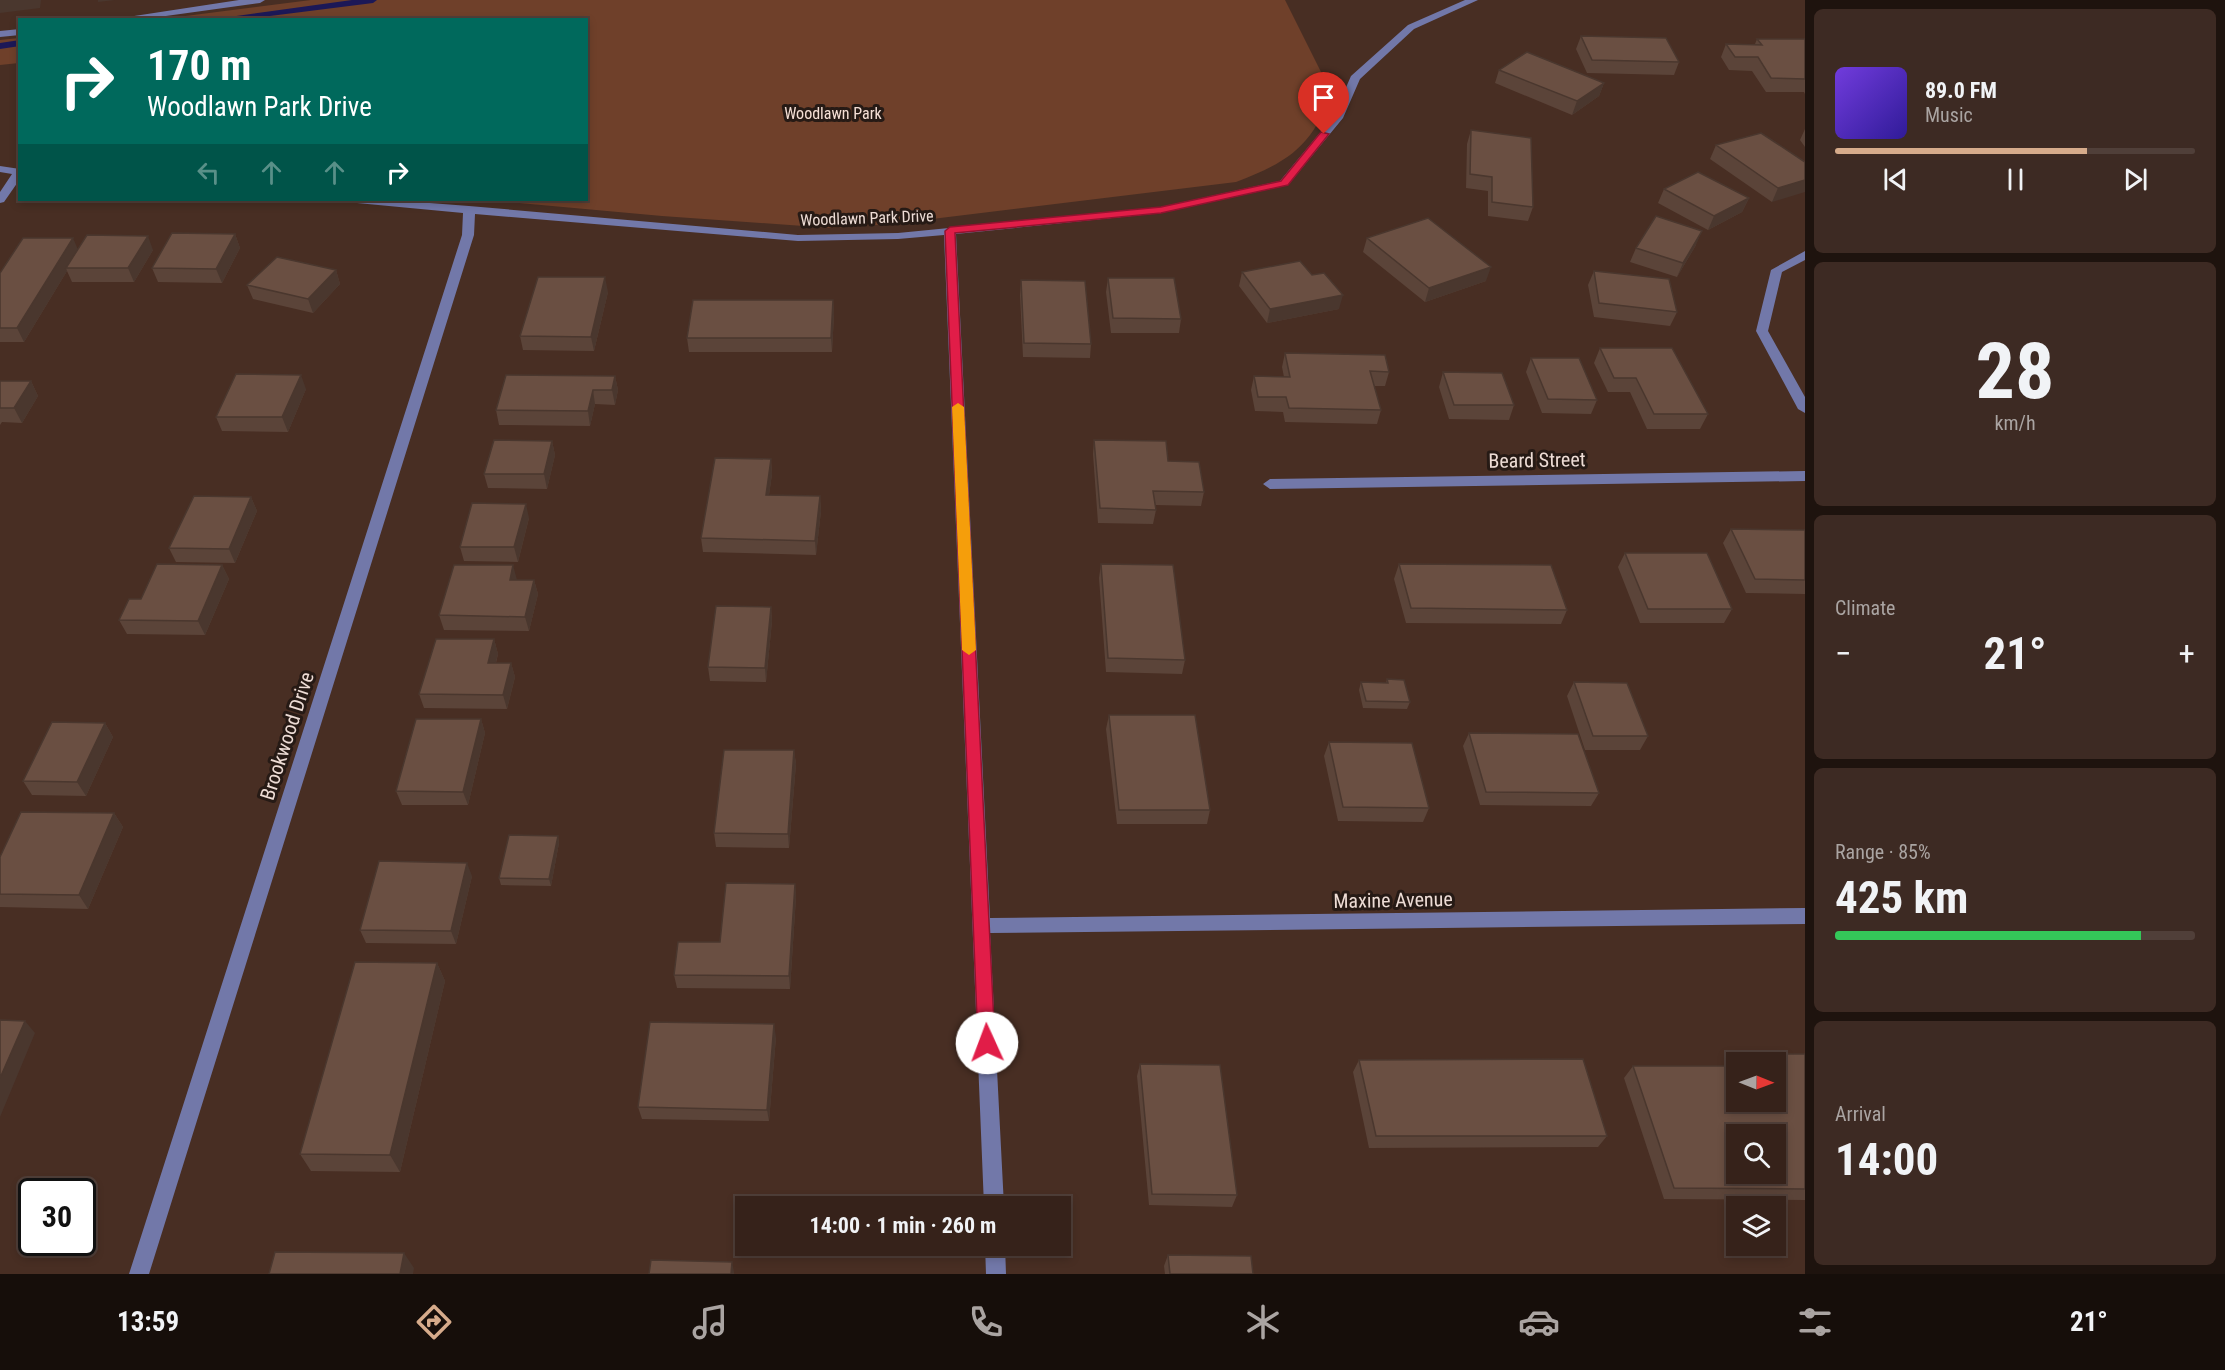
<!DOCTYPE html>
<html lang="en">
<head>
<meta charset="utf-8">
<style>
	:root { --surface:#36221a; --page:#3d2a23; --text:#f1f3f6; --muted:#aaa4a2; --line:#503f39; --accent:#d6ab8b }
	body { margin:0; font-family:"Roboto Condensed",sans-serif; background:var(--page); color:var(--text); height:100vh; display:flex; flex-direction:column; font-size:22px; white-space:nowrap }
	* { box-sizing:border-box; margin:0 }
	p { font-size:20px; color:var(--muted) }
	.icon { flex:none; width:33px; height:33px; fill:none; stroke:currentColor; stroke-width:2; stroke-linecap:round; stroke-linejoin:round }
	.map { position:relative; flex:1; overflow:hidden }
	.sheet { display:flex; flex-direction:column; gap:9px; padding:9px; background:#1e130e; width:420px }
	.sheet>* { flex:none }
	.top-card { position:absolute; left:18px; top:18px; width:570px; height:183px; border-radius:0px; box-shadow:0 3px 9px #0003,0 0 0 2px var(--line); background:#00695c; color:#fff; overflow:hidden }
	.needle { width:39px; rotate:91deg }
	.fabs { position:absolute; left:1726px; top:1052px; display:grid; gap:12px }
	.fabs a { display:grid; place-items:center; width:60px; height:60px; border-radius:0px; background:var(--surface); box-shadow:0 3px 9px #0003,0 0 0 2px var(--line); font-size:30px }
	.speed { position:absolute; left:18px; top:1178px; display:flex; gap:12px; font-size:30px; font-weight:700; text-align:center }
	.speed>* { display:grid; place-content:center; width:78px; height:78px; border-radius:50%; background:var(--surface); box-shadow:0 3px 9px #0003,0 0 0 2px var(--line); line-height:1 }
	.speed .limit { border:3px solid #111; border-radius:9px; background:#fff; color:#111 }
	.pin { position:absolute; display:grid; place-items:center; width:51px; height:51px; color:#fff; margin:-62px -26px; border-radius:50% 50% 50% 0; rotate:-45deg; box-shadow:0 0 6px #0007 }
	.pin .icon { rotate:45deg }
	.me { position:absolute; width:66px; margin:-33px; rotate:358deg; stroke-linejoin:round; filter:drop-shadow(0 0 4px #0008) }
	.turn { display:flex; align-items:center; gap:21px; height:126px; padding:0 30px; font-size:27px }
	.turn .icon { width:78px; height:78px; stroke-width:2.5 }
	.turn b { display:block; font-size:42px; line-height:51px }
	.lanes { display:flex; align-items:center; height:57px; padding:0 30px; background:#0003; justify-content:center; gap:30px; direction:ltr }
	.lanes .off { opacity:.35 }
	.big { font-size:45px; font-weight:700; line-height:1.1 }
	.sheet .card { flex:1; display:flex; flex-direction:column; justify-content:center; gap:9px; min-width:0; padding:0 21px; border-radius:9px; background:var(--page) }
	.sheet .dial { align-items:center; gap:0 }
	.dial b { font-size:78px; line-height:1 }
	.song { display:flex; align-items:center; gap:18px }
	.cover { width:72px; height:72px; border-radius:9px; background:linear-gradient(135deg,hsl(260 70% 55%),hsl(250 70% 35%)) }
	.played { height:6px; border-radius:3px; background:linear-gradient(90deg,var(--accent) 70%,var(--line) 70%) }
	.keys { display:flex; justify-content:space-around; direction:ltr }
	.heat { display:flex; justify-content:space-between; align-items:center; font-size:33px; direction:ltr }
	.charge { height:9px; border-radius:4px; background:linear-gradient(90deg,#34c759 85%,var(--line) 0) }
	.trip { position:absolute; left:735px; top:1196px; width:336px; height:60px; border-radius:0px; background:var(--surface); box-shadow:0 3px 9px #0003,0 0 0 2px var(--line); font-weight:700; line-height:60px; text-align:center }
	.tab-bar { display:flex; height:96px; justify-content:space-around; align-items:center; background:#160e0a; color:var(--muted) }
	.tab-bar .icon { width:42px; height:42px }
	.tab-bar .on { color:var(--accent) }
	.tab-bar b { font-size:27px; color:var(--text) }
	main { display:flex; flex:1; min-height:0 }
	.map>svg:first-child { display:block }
	.green { fill:#6f402a }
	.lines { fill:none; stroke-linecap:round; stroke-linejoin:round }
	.stream { fill:#1c1857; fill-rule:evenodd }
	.minor { fill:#7278a9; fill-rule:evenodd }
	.wall { fill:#5b4439 }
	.shaded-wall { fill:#4a372e }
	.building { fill:#6a4f42; stroke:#4a372e; stroke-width:1.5; fill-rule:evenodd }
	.route { fill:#e11d48; stroke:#92132f; stroke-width:1.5 }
	.slow { fill:#f59e0b }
	.labels { text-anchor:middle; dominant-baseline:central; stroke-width:6; stroke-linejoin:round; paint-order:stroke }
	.far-park-label { font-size:16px; fill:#f5dfd5; stroke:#261a15 }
	.far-street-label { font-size:16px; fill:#eddcd5; stroke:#261a15 }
	.street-label { font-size:20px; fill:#eddcd5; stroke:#261a15 }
</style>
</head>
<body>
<main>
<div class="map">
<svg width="1805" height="1274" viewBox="0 0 1805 1274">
	<rect width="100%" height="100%" fill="#482e23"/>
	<!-- green -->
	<path class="green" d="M311,0H1285L1322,74L1338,80C1313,142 1299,158 1236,182L891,224L831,228L662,216L487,200H586V20L162,19Z
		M19,38V63L0,65V40Z"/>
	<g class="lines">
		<!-- stream -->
		<path class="stream" d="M352,0H377L373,3L237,20H208Z
			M20,40V46L0,49V43Z"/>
		<!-- minor -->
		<path class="minor" d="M239,0H265L260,3L137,20H108Z
			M1465,0H1478L1414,29L1360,79L1343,118L1288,185L1161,213L956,234L990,918L1805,908V924L990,933L1004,1206H984L944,235L898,239L798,241L475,214L474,235L149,1274H129L462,235L463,213L357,203L352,200H390L469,206L798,235L898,233L1161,207L1280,181L1333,117L1351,76L1408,25Z
			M20,29V35L0,37V31Z
			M0,166L20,169V179L4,202L0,203V192L12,174L0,172Z
			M1805,251V260L1782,272L1768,331L1805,397V413L1798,409L1756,331L1771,270Z
			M1805,471V481L1270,489L1263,484L1270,479Z
			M985,1245H1005L1006,1274H986Z"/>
	</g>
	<!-- wall -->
	<path class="wall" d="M1581,36L1679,62L1674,75L1587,73L1576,49Z
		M1757,39H1805V94L1804,92H1766L1752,71L1729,70L1721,57L1726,44H1755Z
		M1499,70L1604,83L1599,96L1572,115L1495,83Z
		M1805,129V147L1800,140Z
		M1471,130L1533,207L1528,221L1488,216V191L1466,188L1467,144Z
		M1716,145L1805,162L1772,202L1710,159Z
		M1664,189L1749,198L1742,212L1708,230L1658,203Z
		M235,234L240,248L222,283L158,282L152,268Z
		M1367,238L1486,281L1425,302L1363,252Z
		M1696,245L1677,277L1630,262L1636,248Z
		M78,249L153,250L134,282H72L67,271L24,342H0V273Z
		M336,270L340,284L313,313L253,299L247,285Z
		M1594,271L1677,312L1670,326L1594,317L1588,285Z
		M1242,272L1339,309L1267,323L1239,286Z
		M1108,278L1181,319L1179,333H1111L1106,292Z
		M1021,280L1091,344L1090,358L1023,357L1020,295Z
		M608,292L594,351L523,350L520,336Z
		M833,300L834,314L832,352H689L687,338Z
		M1600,348L1708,414L1700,429H1647L1630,392H1608L1594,363Z
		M1285,353L1389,372L1385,386H1374L1381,410L1377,424L1285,422L1283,412L1255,411L1251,390L1254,376L1284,377L1282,367Z
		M1531,358L1597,400L1591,414L1542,413L1526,372Z
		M1443,372L1514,405L1509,420L1449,419L1439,387Z
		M615,376L618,390L615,405L595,404L590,426L499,425L496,410Z
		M0,381H31L38,396L22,423L2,422L0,425Z
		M306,389L288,432L222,431L216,417Z
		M1094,440L1168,461L1204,492L1201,506L1155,505L1156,510L1153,524L1098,523L1093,454Z
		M552,441L555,455L547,489L488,488L484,474Z
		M771,459L772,474L769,495L820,496L821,511L816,555L703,552L701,538Z
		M251,497L257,511L235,563L176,562L169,548Z
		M529,518L518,562L464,561L460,547Z
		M1731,529L1805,530V594L1746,593L1723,543Z
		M1625,553L1732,609L1724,623H1640L1618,567Z
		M1101,564L1185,660L1182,674L1106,672L1099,578Z
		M1399,564L1567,610L1561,624L1406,623L1394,579Z
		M222,565L229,579L205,635L127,634L119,620L141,599Z
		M517,580H534L538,594L529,631L444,630L439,615Z
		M771,607L772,621L766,682L710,681L708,667Z
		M494,639L498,654L496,663H511L515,677L507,709L424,708L419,694Z
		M1387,679L1410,702L1407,709L1363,708L1359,690L1361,682L1386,683Z
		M1574,682L1648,736L1640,750H1585L1567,696Z
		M1109,715L1210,810L1207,824H1117L1106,729Z
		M481,719L485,733L468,805H402L396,791Z
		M105,723L113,737L86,796L32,795L23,781Z
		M1469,733L1599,793L1591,806L1480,805L1463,746Z
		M1329,742L1429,808L1423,822L1338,821L1324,756Z
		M794,750L796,764L789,848L716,847L714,833Z
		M114,813L123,827L88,909L0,907V857Z
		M558,836L559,843L551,886L501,885L499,878Z
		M472,876L456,944L366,943L360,930Z
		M795,884L796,897L790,989L677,988L674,975L720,942Z
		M437,963L445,981L400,1172L311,1171L300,1154Z
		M776,1037L769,1121L642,1119L638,1107Z
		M1747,1054H1805V1200L1664,1199L1624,1078L1633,1066H1737V1065V1101L1776,1062H1740Z
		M1359,1060L1607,1136L1598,1147L1369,1148L1353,1072Z
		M1140,1064L1237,1195L1232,1207L1149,1205L1137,1076Z
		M1168,1255L1253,1274H1165L1164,1266Z"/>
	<!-- shaded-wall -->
	<path class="shaded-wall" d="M0,0H41L40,8L0,13Z
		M98,0H115L98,2Z
		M1604,83L1599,96L1572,115L1577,101Z
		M1805,180V192L1772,202L1778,188Z
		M1749,198L1742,212L1708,230L1714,216Z
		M1702,231L1696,245L1677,277L1683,263Z
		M235,234L240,248L222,283L216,269Z
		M148,236L153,250L134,282L128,268Z
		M73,238L79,252L66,268L67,271L24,342L17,328Z
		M1491,267L1486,281L1425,302L1429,288Z
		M336,270L340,284L313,313L308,299Z
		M605,277L608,292L594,351L591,337Z
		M1343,295L1339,309L1267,323L1270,309Z
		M833,300L834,314L832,352L831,338Z
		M301,375L306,389L288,432L282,417Z
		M615,376L618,390L615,405L612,390Z
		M31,381L38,396L22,423L14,408Z
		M593,390L595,404L590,426L588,411Z
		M552,441L555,455L547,489L544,474Z
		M771,459L772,474L767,509L766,495Z
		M820,496L821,511L816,555L815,541Z
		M251,497L257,511L235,563L229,549Z
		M526,504L529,518L518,562L514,547Z
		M222,565L229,579L205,635L198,621Z
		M513,565L517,580H510Z
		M534,580L538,594L529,631L525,617Z
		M771,607L772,621L766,682L765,668Z
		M494,639L498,654L492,677L488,663Z
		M511,663L515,677L507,709L503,695Z
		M481,719L485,733L468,805L463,792Z
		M105,723L113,737L86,796L77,782Z
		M794,750L796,764L789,848L788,834Z
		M114,813L123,827L88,909L79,895Z
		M558,836L559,843L551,886L549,879Z
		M467,863L472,876L456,944L451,931Z
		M795,884L796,897L790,989L789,976Z
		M437,963L445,981L400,1172L390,1155Z
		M25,1021L35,1033L0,1117V1078Z
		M774,1024L776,1037L769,1121L767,1110Z
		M404,1253L414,1268L413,1274H400Z
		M732,1262L734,1272V1274H731Z"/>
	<!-- building -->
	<path class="building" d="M1581,36L1666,38L1679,62L1592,60Z
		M1757,39H1805V79L1771,78L1758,57H1735L1726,44L1762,45Z
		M1527,52L1604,83L1577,101L1499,70Z
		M1471,130L1531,138L1533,207L1492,202V177L1470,174Z
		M1761,133L1805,162V180L1778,188L1716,145Z
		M1698,172L1749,198L1714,216L1664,189Z
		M1656,216L1702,231L1683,263L1636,248Z
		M1428,218L1491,267L1429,288L1367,238Z
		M172,233L235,234L216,269L152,268Z
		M87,235L148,236L128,268H66Z
		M23,238H73L17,328H0V273Z
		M277,257L336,270L308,299L247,285Z
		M1300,261L1312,275L1324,273L1343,295L1270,309L1242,272Z
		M1594,271L1669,279L1677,312L1599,303Z
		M538,277H605L591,337L520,336Z
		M1108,278H1174L1181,319L1113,318Z
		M1021,280L1085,281L1091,344L1024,343Z
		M693,300H833L831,338H687Z
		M1600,348H1672L1708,414H1654L1636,378H1614Z
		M1285,353L1385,355L1389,372L1370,371L1381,410L1289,408L1286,397H1258L1254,376L1290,377Z
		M1531,358H1579L1597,400L1548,399Z
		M1443,372L1502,373L1514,405H1454Z
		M236,374L301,375L282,417H216Z
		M506,375L615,376L612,390H593L588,411L496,410Z
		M0,381H31L14,408H0Z
		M494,440L552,441L544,474H484Z
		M1094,440L1166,441L1168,461L1199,462L1204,492L1153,491L1156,510L1100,508Z
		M715,458L771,459L766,495L820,496L815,541L701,538Z
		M194,496L251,497L229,549L169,548Z
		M472,503L526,504L514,547H460Z
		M1731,529L1805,530V580L1755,579Z
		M1625,553H1707L1732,609H1648Z
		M157,564L222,565L198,621L119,620L129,599H141Z
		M1101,564L1173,565L1185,660L1108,658Z
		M1399,564L1551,565L1567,610L1411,608Z
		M454,565H513L510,580H534L525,617L439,615Z
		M716,606L771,607L765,668L708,667Z
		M436,639H494L488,663H511L503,695L419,694Z
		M1387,679L1404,680L1410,702L1366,701L1361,682L1388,683Z
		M1574,682L1627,683L1648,736H1593Z
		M1109,715H1195L1210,810H1119Z
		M416,719H481L463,792L396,791Z
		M52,722L105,723L77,782L23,781Z
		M1469,733L1578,734L1599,793L1486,792Z
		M1329,742L1412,743L1429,808L1343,807Z
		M724,750H794L788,834L714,833Z
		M21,812L114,813L79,895L0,894V857Z
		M509,835L558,836L549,879L499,878Z
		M379,861L467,863L451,931L360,930Z
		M726,883L795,884L789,976L674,975L678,942H720Z
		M355,962L437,963L390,1155L300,1154Z
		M0,1020L25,1021L0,1078Z
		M650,1022L774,1024L767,1110L638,1107Z
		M1747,1054H1805V1189L1674,1188L1633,1066H1737V1101H1776V1062H1750ZM1737,1134H1776V1173H1737Z
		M1583,1059L1607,1136H1376L1359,1060Z
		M1140,1064L1220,1065L1237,1195L1152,1194Z
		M275,1252L404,1253L400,1274H269Z
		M1168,1255L1251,1256L1253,1274H1170Z
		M651,1260L732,1262L731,1274H649Z"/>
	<!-- route -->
	<path class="route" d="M1321,132L1329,134L1288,185L1161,213L955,233L995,1043L993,1048L987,1050L981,1048L978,1043L945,231L950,227L1161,207L1281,181Z"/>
	<!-- slow -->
	<path class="slow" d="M958,403L964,407L976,650L969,655L962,650L952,407Z"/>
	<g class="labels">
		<!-- far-park labels -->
		<g class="far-park-label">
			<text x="833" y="113">Woodlawn Park</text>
		</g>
		<!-- far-street labels -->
		<g class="far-street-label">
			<text transform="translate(867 218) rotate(-2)">Woodlawn Park Drive</text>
		</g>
		<!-- street labels -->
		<g class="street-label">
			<text transform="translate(1537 460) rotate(-1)">Beard Street</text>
			<text transform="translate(287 736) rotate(-72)">Brookwood Drive</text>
			<text transform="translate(1393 900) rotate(-1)">Maxine Avenue</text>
		</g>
	</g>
</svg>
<div class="fabs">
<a><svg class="needle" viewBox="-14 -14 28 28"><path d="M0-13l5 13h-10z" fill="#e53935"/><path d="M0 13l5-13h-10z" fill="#aaa4a2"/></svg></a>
<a><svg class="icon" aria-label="search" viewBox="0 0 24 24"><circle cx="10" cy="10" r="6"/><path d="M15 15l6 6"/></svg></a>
<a><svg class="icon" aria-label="layers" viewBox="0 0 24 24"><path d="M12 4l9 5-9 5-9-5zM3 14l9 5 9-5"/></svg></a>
</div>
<div class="speed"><div class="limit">30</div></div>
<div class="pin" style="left:1324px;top:134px;background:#d93025"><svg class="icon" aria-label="arrive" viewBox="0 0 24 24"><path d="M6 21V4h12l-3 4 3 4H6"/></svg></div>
<svg class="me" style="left:987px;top:1043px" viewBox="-20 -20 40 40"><circle r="19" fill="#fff"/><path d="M0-13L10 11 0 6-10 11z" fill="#e11d48"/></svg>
<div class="trip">14:00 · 1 min · 260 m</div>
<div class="top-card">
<div class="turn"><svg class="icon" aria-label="right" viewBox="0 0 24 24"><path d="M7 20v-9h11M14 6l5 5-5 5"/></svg><div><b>170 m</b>Woodlawn Park Drive</div></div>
<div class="lanes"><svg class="icon off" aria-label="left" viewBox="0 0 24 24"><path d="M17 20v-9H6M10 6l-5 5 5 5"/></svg><svg class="icon off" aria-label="ahead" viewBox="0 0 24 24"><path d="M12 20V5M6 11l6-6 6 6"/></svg><svg class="icon off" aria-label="ahead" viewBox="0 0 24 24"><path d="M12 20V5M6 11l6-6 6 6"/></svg><svg class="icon" aria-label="right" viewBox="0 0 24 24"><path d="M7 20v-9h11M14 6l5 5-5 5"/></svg></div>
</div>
</div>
<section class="sheet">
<div class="card">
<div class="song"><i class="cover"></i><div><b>89.0 FM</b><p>Music</p></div></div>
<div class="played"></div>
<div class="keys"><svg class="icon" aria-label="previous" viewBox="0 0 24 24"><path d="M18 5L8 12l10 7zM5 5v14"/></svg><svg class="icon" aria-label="pause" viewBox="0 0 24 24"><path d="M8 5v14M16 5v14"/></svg><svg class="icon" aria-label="next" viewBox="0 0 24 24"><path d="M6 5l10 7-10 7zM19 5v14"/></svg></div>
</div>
<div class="card dial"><b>28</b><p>km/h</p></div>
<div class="card"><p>Climate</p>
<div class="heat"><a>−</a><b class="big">21°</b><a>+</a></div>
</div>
<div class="card"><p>Range · 85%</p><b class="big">425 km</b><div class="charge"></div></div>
<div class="card"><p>Arrival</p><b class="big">14:00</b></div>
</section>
</main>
<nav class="tab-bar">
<b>13:59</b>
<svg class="icon on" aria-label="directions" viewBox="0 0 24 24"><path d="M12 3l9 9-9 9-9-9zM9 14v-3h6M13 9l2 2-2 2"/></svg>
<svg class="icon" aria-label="music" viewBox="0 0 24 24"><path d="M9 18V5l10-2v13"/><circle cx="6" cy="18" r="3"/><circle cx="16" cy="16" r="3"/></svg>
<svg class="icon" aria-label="phone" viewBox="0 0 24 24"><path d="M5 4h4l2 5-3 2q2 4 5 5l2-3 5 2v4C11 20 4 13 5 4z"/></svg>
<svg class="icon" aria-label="climate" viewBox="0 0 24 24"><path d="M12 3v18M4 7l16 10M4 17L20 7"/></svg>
<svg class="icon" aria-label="car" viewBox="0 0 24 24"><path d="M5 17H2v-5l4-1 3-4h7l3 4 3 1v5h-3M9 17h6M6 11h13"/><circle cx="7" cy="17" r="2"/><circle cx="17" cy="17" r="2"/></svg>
<svg class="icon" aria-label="filters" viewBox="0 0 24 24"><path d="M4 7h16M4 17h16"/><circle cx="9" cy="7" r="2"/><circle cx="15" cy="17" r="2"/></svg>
<b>21°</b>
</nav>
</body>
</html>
